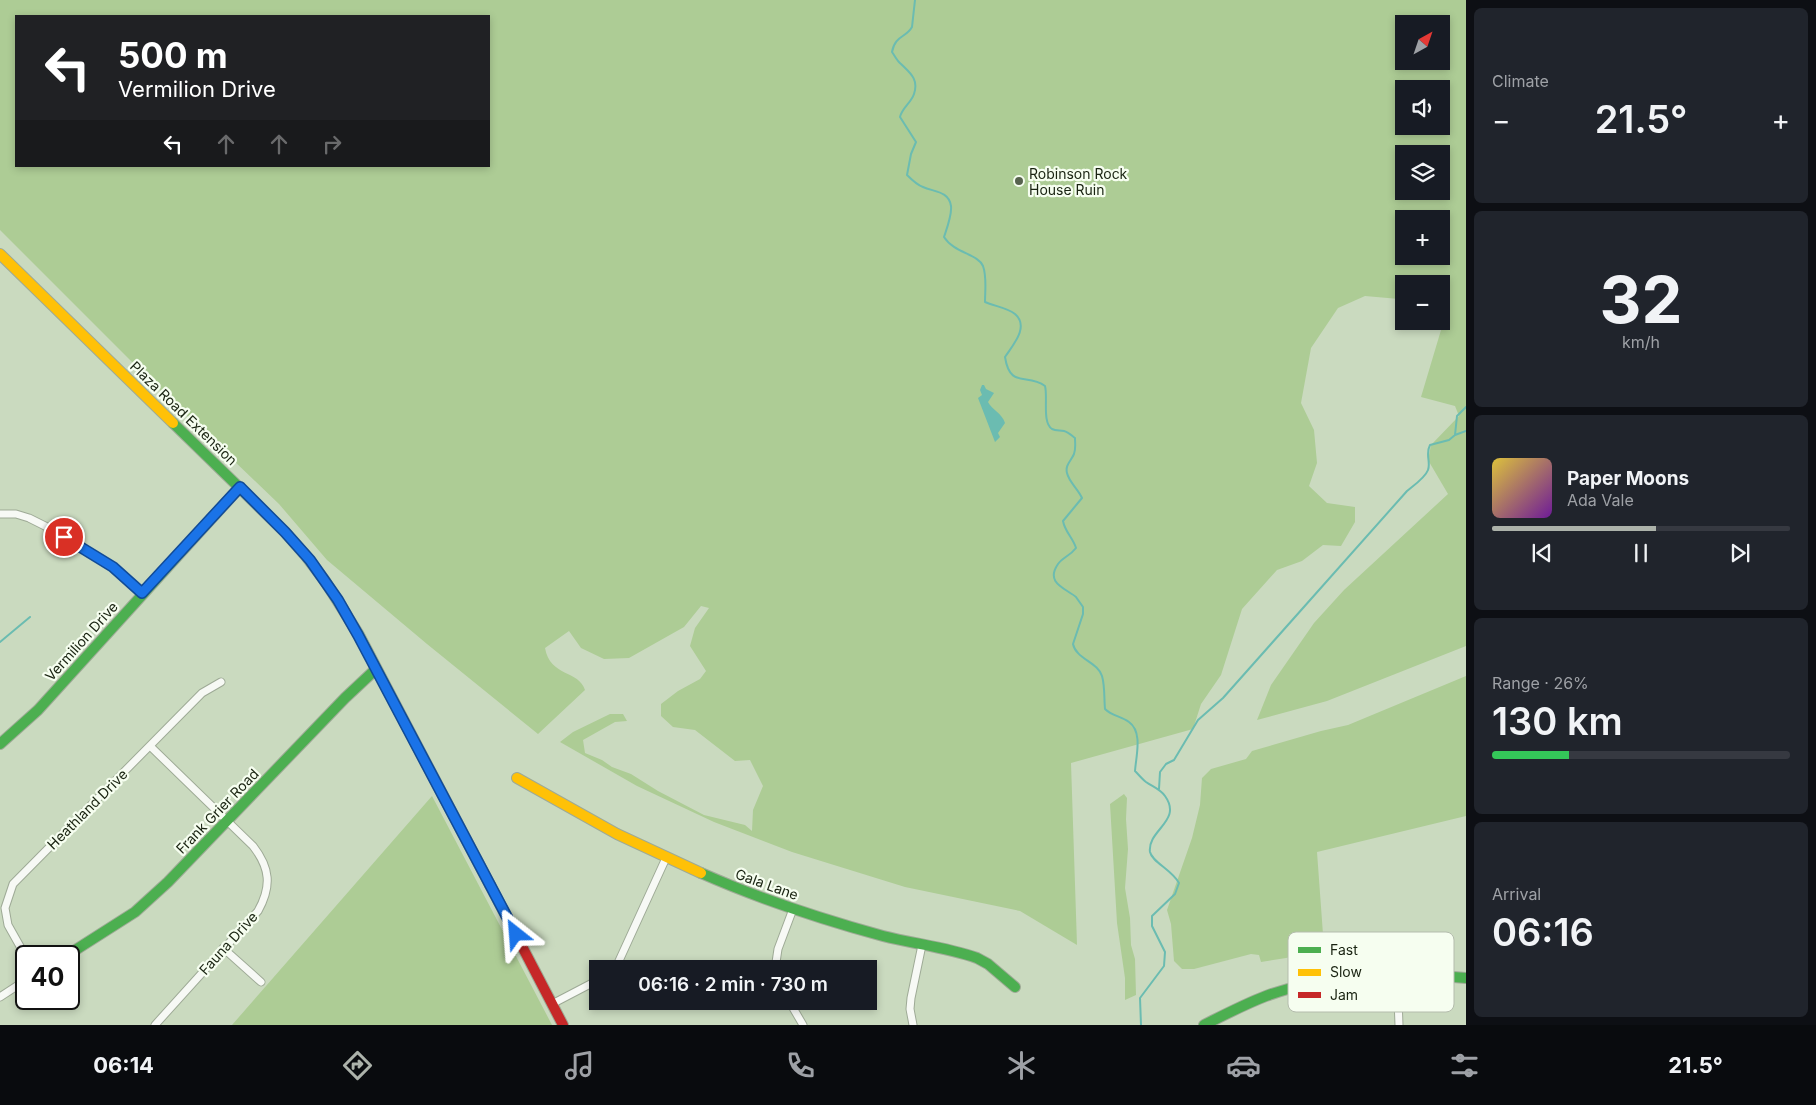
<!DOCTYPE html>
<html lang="en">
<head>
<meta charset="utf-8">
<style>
	:root { --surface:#171b24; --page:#20242c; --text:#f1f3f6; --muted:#9ea1a6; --line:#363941; --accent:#acb2aa }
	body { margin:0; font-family:Inter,sans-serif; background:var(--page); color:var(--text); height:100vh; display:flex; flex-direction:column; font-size:19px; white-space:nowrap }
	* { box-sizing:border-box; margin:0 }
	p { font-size:16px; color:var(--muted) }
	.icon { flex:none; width:28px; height:28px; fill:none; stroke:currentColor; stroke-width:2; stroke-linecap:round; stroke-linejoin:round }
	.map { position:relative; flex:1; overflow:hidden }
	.panel { display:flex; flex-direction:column; gap:8px; padding:8px; background:#0d0f14; width:350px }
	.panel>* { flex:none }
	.hud { position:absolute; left:15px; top:15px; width:475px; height:152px; border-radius:0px; box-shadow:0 2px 8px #0003; background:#202124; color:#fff; overflow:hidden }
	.needle { width:32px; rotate:40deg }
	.fabs { position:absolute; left:1395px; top:15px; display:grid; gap:10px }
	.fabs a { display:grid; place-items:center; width:55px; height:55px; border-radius:0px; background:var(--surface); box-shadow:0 2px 8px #0003; font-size:25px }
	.speed { position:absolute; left:15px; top:945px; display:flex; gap:10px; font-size:25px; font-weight:700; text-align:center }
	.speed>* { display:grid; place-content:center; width:65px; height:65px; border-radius:50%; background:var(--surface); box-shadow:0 2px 8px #0003; line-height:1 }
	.speed .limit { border:2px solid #111; border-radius:8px; background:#fff; color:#111 }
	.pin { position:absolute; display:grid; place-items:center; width:42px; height:42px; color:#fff; margin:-21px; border:2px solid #fff; border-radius:50%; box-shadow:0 1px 5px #0007 }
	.me { position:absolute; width:55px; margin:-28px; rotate:332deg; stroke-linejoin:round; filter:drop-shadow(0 0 4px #0008) }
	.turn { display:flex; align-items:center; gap:18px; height:105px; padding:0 20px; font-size:22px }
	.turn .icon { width:65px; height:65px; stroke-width:2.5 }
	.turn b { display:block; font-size:35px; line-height:42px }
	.lanes { display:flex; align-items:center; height:48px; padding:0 20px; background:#0003; justify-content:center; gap:25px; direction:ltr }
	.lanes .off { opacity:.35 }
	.big { font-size:38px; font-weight:600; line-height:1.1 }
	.panel .tile { flex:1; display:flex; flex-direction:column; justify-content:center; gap:8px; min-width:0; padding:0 18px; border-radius:8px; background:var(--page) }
	.panel .dial { align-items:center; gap:0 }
	.dial b { font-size:65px; line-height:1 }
	.song { display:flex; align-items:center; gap:15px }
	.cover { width:60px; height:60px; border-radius:8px; background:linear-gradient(135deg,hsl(50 70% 55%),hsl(280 70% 35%)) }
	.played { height:5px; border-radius:2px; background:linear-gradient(90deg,var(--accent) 55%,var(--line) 55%) }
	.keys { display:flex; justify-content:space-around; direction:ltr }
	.heat { display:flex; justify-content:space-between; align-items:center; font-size:28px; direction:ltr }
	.charge { height:8px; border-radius:4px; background:linear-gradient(90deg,#34c759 26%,var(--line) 0) }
	.trip { position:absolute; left:589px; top:960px; width:288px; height:50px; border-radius:0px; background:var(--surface); box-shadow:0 2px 8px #0003; font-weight:600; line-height:50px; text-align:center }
	.tabs { display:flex; height:80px; justify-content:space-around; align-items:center; background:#090b0e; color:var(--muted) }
	.tabs .icon { width:35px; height:35px }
	.tabs .current { color:var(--accent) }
	.tabs b { font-size:22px; color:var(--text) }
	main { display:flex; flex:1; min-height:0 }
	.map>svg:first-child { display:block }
	.green { fill:#adcc95; fill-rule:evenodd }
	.water { fill:#6bbcb1 }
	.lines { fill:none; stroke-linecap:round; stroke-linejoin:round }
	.stream { stroke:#6bbcb1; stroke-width:2 }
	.street-casing { stroke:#9eaa96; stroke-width:9 }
	.fast-casing { stroke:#9eaa96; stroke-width:12 }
	.slow-casing { stroke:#9eaa96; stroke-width:12 }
	.jam-casing { stroke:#9eaa96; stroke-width:12 }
	.street { stroke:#f7f9f5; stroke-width:7 }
	.fast { stroke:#4caf50; stroke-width:10 }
	.slow { stroke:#ffc107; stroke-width:10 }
	.jam { stroke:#c62828; stroke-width:10 }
	.route-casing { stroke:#114b97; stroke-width:12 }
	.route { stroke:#1a73e8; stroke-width:9 }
	.poi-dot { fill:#57634e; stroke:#f6fef0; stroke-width:2 }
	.labels { text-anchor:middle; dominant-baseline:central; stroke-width:4.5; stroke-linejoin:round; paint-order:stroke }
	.poi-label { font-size:14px; fill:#192311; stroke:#f6fef0; text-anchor:start }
	.street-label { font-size:14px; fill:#192311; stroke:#f6fef0 }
	.key { fill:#f6fef0; stroke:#b4bcad; stroke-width:1 }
	.key-label { font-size:14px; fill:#192311 }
</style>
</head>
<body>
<main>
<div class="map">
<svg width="1466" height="1025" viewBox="0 0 1466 1025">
	<rect width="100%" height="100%" fill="#cadabf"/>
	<!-- green -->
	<path class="green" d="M0,0H1466V646L1327,701L1257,720L1271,685L1314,623L1344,590L1448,494L1428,460L1431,445L1459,416L1455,406L1421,397L1444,320L1441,318V284H1404V301L1399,299L1365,296L1338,308L1311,348L1301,403L1314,430L1317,463L1309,486L1327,503L1355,507V522L1341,546L1323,545L1302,561L1277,570L1242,609L1221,675L1201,704L1193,729L1071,763L1077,945L1020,911L905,887L792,852L714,822L637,786L560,742L573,732L610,714H623L627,721L615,722L583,740L585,753L602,760L612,767L631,774L658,791L704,815L745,825L752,831L753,810L763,786L750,760L735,761L695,730L673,727L661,716V704L678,691L700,679L706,671L690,646L695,628L709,608L701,606L684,627L629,658L604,659L581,648L569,631L545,648C550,677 579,670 585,690L538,734L427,644L327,560L279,504L157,387L0,230ZM16,16H489V166H16ZM1404,24H1441V61H1404ZM1404,89H1441V126H1404ZM1404,154H1441V191H1404ZM1404,219H1441V256H1404Z
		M1466,676V816L1317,852L1324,948L1286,958L1261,962L1259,955L1251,954L1194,969H1182L1174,961L1171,924L1167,910L1192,838L1200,805L1202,778L1211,769L1246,759L1252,751L1321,731L1348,725Z
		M1124,794L1127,798L1126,819L1128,849L1125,888L1130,918L1131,945L1135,959L1136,995L1125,1000V978L1117,923L1110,804Z
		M432,796L552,1025H232Z"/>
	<!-- water -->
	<path class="water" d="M982,385H984L986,389L994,393L988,402C992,410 1002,413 1005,423L998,433L1000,437L995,442L978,398L982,395L980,390Z"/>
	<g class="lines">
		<!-- stream -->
		<path class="stream" d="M915,0L912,27C906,38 895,35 892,52C895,56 897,61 901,64C910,73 919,79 914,94C911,103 902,108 900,117L916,142L911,154L907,175C912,180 917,185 923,187C934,192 949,191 951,206C952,215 947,228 944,237C954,253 978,254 983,266C987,277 985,290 985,302C994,306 1008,308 1015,314C1030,327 1012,346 1005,357C1010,389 1027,373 1045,386C1048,397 1042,423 1052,429C1056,431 1060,430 1064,431C1068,432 1071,435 1075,438C1075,443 1076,449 1074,454C1071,461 1065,465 1067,473C1069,482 1078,489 1082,498L1063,521C1065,532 1073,538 1076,548C1070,556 1063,557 1058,564C1045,583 1065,588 1076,597C1078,600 1081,604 1083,607V614L1073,644C1076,659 1098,662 1102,676C1105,686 1104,699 1105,709C1112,716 1121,716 1129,722C1143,732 1136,756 1135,771C1138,774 1142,779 1146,782C1153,787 1160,789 1165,796C1183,821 1147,830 1150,852C1152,862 1172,870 1179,883L1175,894L1152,916V926L1165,952L1164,966L1140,998L1141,1025
			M1455,435L1457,416L1466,407
			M0,642L30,617
			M1159,789L1160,772L1166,764L1174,760L1198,720L1223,698L1407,491C1413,486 1425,478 1428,470C1431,462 1425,454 1430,445L1449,440L1455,435L1466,431"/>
		<defs>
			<path id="street" d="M0,514H16L29,518L47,527L113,567L142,593
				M150,746L253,846C270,868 272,886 258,911L155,1025
				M223,948L261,982
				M26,957L8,925L5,908L13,884L202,693L221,682
				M613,969L618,963L666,858
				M775,969L778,949L793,909
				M1397,973L1399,1025
				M0,997L26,980
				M789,1001L803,1025
				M552,1004L598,980
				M913,1025L910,1009L911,998L922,945"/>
			<path id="fast" d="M173,423L285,532L306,556L325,581L359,635L490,885
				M0,744L38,710L240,487
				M701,873C760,899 821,919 883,936C914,944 947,947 977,958L988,964L1015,987
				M66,956L135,912L168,882L345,698L376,669
				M1204,1025C1224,1015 1245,1004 1266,996C1331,972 1398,972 1466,978"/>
			<path id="slow" d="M0,254L173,423
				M517,778L617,834L701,873"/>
			<path id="jam" d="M490,885L563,1025"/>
		</defs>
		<!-- street casing -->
		<use href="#street" class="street-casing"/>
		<!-- fast casing -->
		<use href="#fast" class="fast-casing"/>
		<!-- slow casing -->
		<use href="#slow" class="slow-casing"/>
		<!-- jam casing -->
		<use href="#jam" class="jam-casing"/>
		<!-- street -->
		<use href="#street" class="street"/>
		<!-- fast -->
		<use href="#fast" class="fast"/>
		<!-- slow -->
		<use href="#slow" class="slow"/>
		<!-- jam -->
		<use href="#jam" class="jam"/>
	</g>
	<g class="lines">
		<defs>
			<path id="route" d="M64,537L113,567L142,593L240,487L285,532L310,560L338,600L358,635L516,934"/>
		</defs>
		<!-- route casing -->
		<use href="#route" class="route-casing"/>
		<!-- route -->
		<use href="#route" class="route"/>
	</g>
	<!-- markers -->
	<circle class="poi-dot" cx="1019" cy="181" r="5"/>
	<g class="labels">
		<!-- poi labels -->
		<g class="poi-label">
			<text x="1029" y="173">Robinson Rock<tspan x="1029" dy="16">House Ruin</tspan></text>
		</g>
		<!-- street labels -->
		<g class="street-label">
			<text transform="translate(184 413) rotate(44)">Plaza Road Extension</text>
			<text transform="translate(81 641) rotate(-48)">Vermilion Drive</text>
			<text transform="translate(87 809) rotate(-45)">Heathland Drive</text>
			<text transform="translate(217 811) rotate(-46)">Frank Grier Road</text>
			<text transform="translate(767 884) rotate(20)">Gala Lane</text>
			<text transform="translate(228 943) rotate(-48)">Fauna Drive</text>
		</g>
	</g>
	<!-- legend -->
	<rect x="1288" y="932" width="166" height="80" rx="8" class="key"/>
	<rect x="1298" y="947" width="23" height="6" fill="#4caf50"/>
	<rect x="1298" y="969" width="23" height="7" fill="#ffc107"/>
	<rect x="1298" y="992" width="23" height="6" fill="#c62828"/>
	<g class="key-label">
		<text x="1330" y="955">Fast</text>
		<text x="1330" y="977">Slow</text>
		<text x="1330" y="1000">Jam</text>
	</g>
</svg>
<div class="fabs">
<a><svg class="needle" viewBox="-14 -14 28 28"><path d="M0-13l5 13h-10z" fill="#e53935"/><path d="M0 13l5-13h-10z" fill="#9ea1a6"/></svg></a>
<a><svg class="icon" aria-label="sound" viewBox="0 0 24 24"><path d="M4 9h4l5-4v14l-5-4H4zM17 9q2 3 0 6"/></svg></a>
<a><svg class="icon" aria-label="layers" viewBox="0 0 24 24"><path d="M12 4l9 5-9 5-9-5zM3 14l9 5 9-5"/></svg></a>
<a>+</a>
<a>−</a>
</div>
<div class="speed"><div class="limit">40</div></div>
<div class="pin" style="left:64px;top:537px;background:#d93025"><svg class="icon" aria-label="arrive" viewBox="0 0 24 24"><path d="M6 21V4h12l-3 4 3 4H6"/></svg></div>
<svg class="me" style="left:516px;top:934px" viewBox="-20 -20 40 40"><path d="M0-17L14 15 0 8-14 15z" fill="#1a73e8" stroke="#fff" stroke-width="4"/></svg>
<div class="trip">06:16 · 2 min · 730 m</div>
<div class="hud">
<div class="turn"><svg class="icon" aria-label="left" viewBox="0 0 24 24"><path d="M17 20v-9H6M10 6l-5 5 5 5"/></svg><div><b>500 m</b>Vermilion Drive</div></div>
<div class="lanes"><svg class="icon" aria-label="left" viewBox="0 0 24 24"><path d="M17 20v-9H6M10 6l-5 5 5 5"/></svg><svg class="icon off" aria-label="ahead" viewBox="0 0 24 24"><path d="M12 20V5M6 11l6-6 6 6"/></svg><svg class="icon off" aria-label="ahead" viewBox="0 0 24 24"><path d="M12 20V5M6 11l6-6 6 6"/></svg><svg class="icon off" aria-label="right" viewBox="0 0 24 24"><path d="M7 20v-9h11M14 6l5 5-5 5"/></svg></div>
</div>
</div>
<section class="panel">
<div class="tile"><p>Climate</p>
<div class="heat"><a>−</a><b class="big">21.5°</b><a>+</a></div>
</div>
<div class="tile dial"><b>32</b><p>km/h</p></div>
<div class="tile">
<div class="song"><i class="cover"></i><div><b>Paper Moons</b><p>Ada Vale</p></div></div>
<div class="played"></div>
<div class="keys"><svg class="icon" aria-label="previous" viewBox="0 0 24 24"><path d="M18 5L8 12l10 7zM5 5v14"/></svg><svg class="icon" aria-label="pause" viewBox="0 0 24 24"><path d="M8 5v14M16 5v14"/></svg><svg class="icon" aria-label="next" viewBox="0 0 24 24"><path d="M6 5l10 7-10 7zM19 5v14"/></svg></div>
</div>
<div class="tile"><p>Range · 26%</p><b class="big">130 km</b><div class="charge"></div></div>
<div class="tile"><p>Arrival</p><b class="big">06:16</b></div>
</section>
</main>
<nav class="tabs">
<b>06:14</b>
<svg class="icon current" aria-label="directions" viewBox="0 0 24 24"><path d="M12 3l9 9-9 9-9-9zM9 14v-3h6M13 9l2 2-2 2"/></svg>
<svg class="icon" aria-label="music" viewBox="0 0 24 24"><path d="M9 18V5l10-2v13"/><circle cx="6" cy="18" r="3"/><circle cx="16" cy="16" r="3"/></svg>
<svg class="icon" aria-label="phone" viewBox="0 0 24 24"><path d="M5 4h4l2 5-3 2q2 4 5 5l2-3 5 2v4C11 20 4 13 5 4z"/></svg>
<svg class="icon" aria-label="climate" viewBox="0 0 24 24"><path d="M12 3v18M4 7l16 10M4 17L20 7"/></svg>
<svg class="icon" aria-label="car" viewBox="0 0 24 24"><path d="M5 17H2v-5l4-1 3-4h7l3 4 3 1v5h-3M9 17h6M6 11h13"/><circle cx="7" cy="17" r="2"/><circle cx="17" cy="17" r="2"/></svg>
<svg class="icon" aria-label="filters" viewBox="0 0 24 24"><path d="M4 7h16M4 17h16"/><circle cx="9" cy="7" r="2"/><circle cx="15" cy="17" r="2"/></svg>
<b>21.5°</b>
</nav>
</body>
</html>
